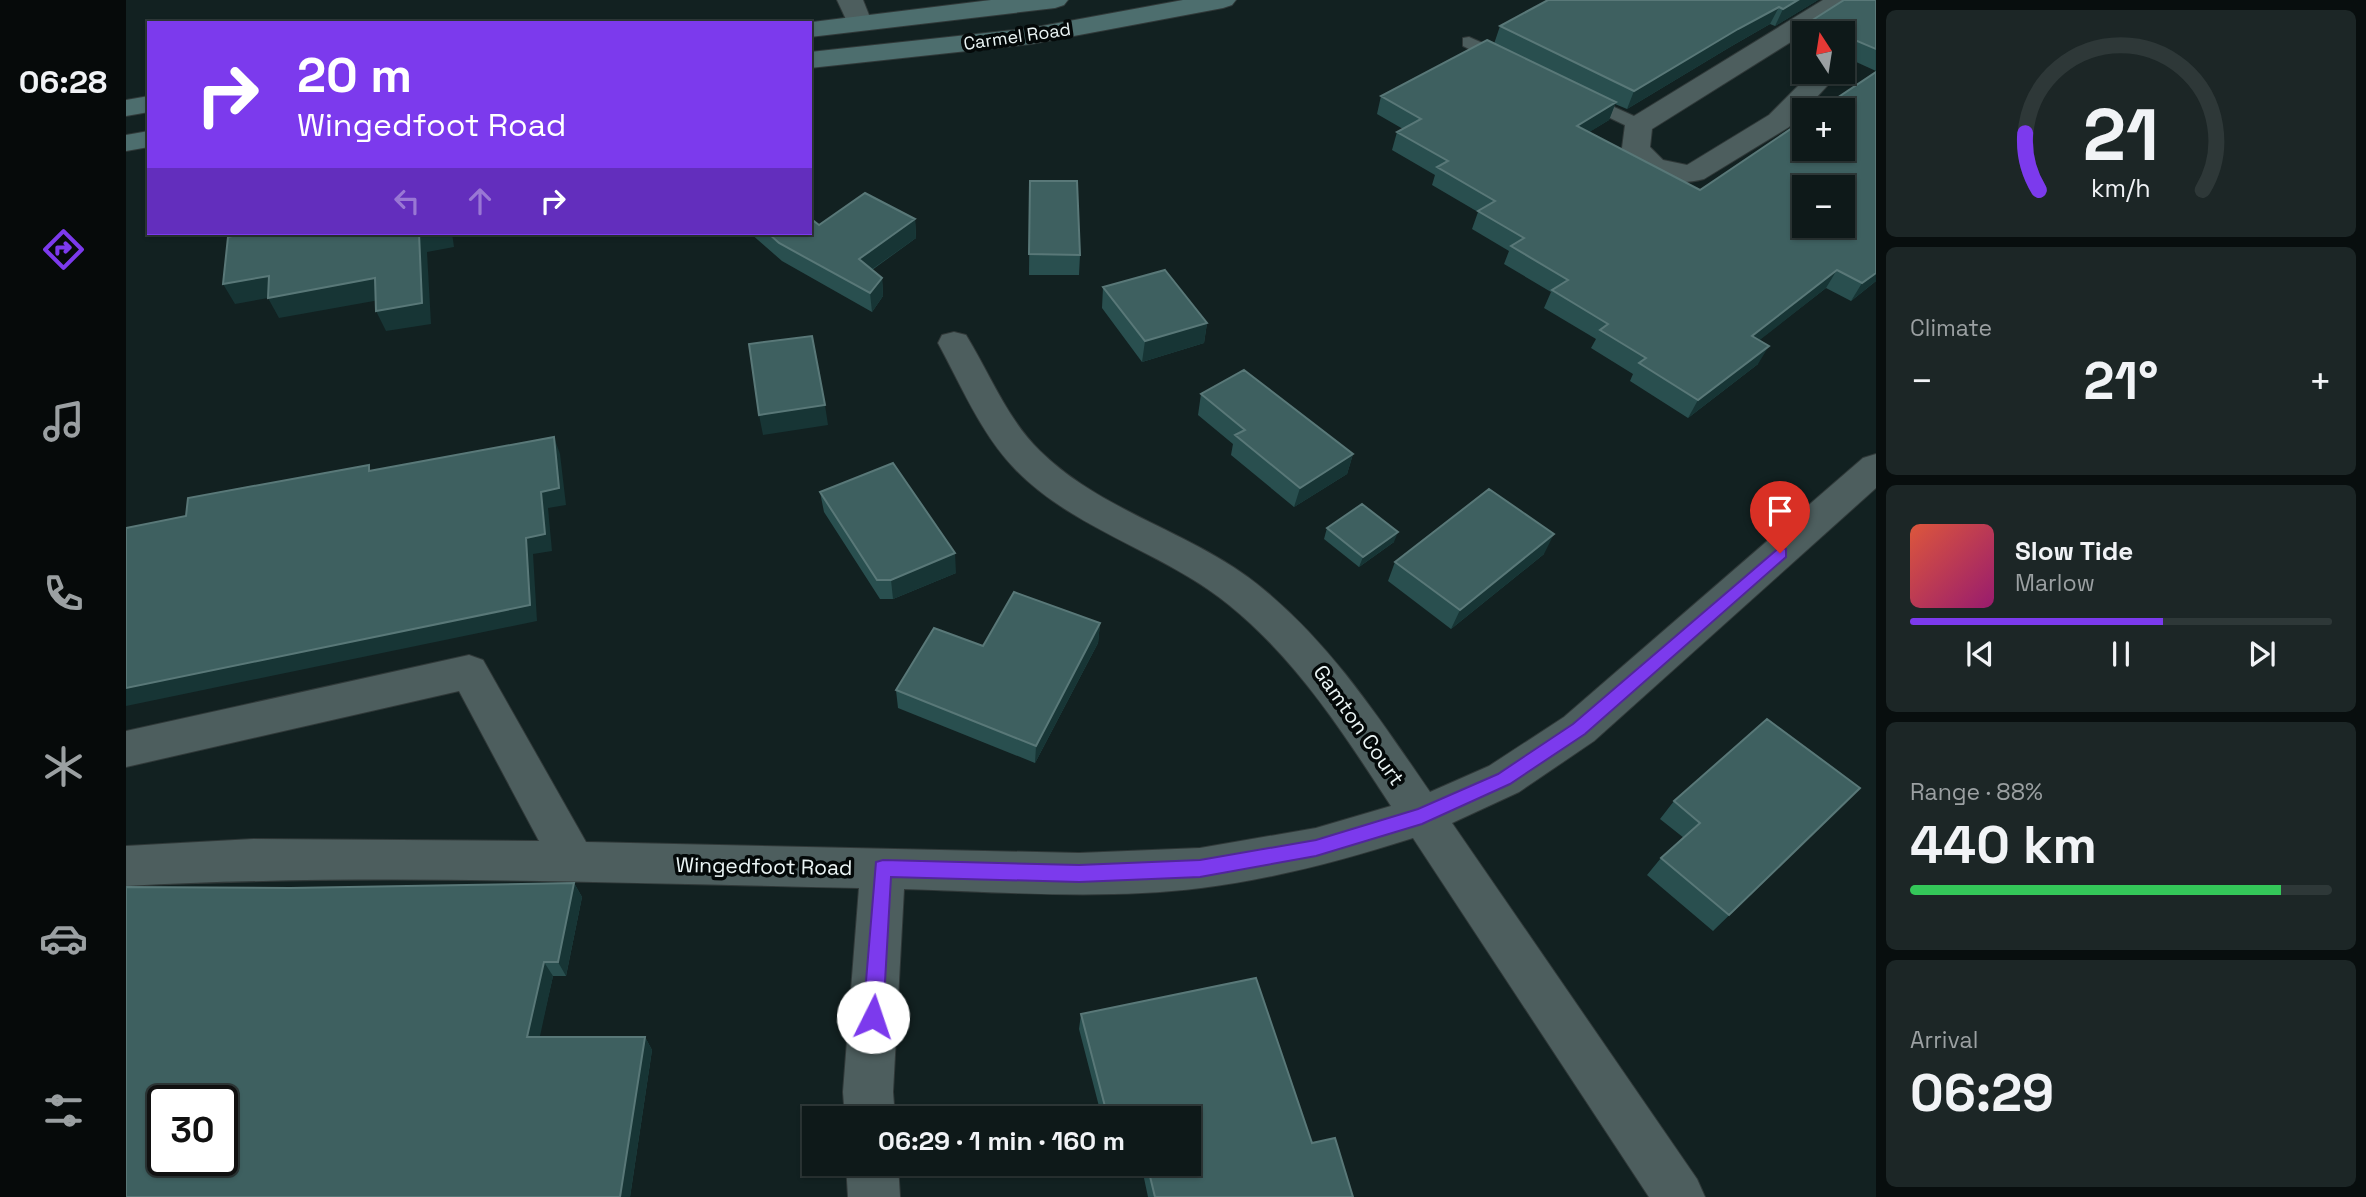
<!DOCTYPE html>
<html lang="en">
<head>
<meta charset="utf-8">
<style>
	:root { --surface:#0e1919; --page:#1c2626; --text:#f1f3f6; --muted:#9ba0a2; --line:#2e3838; --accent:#7c3aed }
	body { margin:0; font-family:"Space Grotesk",sans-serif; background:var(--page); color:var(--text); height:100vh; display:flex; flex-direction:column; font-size:26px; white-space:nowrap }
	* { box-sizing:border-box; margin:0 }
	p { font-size:23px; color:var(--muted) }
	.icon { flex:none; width:38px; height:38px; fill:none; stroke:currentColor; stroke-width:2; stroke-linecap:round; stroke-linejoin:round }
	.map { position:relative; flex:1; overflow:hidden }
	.drawer { display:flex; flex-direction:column; gap:10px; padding:10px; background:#080e0e; width:490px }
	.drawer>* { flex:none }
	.top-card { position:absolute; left:21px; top:21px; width:665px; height:214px; border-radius:0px; box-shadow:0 2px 5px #0004,0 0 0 2px var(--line); background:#7c3aed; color:#fff; overflow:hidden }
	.needle { width:46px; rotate:348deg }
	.tools { position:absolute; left:1666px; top:21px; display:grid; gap:14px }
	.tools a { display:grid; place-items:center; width:63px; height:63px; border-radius:0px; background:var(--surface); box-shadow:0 2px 5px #0004,0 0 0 2px var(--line); font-size:35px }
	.speed { position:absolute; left:21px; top:1085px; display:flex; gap:14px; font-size:35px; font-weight:700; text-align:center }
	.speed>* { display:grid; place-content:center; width:91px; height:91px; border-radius:50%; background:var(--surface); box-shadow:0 2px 5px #0004,0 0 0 2px var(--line); line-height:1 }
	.speed .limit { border:4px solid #111; border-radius:10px; background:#fff; color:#111 }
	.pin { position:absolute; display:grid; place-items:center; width:60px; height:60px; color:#fff; margin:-72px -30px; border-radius:50% 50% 50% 0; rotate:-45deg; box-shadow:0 0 7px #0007 }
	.pin .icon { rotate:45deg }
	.me { position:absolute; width:77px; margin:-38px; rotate:4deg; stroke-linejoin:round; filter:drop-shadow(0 0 5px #0008) }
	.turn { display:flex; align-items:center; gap:24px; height:147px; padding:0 35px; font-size:32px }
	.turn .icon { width:91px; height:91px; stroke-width:2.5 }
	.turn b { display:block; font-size:49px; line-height:60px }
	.lanes { display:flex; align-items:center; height:66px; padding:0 35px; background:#0003; justify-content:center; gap:35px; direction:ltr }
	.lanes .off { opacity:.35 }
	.big { font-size:52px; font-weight:700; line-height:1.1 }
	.drawer .card { flex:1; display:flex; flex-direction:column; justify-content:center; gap:10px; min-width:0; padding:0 24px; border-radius:10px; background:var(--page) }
	.drawer .dial { align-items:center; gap:0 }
	.dial svg { height:182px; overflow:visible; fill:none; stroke:var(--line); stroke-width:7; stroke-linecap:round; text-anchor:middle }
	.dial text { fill:var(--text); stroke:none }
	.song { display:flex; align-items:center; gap:21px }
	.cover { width:84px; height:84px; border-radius:10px; background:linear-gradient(135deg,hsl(10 70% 55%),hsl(320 70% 35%)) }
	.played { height:7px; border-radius:4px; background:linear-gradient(90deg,var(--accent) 60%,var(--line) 60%) }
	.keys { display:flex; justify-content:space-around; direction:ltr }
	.heat { display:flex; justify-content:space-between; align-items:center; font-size:38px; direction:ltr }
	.charge { height:10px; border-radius:5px; background:linear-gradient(90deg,#34c759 88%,var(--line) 0) }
	.trip { position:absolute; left:676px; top:1106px; width:399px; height:70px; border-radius:0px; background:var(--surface); box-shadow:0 2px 5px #0004,0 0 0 2px var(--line); font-weight:700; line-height:70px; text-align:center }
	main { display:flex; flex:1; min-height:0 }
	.tab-bar { display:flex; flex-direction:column; width:126px; justify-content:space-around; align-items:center; background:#060a0a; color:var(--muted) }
	.tab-bar .icon { width:49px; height:49px }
	.tab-bar .on { color:var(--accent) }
	.tab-bar b { font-size:32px; color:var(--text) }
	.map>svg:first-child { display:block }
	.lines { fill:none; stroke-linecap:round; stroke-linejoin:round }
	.lane-casing { stroke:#303939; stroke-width:2 }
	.street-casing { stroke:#303939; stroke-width:2 }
	.secondary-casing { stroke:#303939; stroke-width:2 }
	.lane { fill:#4d5e5e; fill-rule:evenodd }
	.street { fill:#4d5e5e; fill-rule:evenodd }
	.secondary { fill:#4d6e6e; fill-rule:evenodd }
	.wall { fill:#294f4f }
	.shaded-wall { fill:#173535 }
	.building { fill:#3e6060; stroke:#597878; stroke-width:2; fill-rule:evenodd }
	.route { fill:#7c3aed; stroke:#51269a; stroke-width:2 }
	.labels { text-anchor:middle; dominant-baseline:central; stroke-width:7; stroke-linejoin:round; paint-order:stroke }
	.far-street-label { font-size:18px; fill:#ebf5f5; stroke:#040909 }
	.street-label { font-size:21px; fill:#ebf5f5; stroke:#040909 }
</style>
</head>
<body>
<main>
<nav class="tab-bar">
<b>06:28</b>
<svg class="icon on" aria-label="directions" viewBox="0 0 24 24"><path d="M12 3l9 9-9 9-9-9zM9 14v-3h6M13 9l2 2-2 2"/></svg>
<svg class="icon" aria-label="music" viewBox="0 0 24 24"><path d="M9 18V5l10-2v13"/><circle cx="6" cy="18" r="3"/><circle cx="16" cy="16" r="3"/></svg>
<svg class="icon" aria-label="phone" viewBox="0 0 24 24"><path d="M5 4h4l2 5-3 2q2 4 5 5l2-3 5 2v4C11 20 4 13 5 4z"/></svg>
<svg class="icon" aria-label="climate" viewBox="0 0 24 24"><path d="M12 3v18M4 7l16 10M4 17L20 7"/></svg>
<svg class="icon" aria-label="car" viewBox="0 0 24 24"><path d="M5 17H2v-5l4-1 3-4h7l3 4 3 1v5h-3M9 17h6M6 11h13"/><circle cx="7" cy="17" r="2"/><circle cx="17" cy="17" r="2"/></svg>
<svg class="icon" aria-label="filters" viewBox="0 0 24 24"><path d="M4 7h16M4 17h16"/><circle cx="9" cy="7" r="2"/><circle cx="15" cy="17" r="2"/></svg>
</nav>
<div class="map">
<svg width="1750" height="1197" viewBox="0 0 1750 1197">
	<rect width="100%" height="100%" fill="#122121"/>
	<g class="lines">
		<defs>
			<path id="lane" d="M1343,37L1386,56L1388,60L1386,64H1374L1337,46V38Z
				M1457,93L1519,121L1522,125L1513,130L1507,129L1451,102L1448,98Z"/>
			<path id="street" d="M711,0H737L747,25L743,30H725Z
				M1697,0H1728L1724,5L1526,129L1524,147L1537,160L1561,165L1643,115L1674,84L1673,72L1677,66L1678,72H1699L1701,86L1663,127L1578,179C1544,188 1516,177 1496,148L1499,125L1503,119Z
				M828,332L840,335C864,374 881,419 914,451C976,512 1064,531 1131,584C1203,641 1253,718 1304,792L1363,766L1438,717L1737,458L1750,454V488L1468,741L1393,792L1326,823L1571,1179L1579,1197H1523L1287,838C1217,860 1148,879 1075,888C978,900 876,892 778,889L767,1092L769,1118H719L717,1092L733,888C489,883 244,873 0,886V846L127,839L413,841L333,691L0,767V731L343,655L357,660L460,842L953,853L1074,848L1190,828L1265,806C1218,734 1171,660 1103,605C1037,551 949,531 889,469C855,434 835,385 812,343L816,335Z
				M720,1164H772L774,1197H722Z"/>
			<path id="secondary" d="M865,0H942L938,5L929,8L684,37V23H678Z
				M1057,0H1110L1106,5L1097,8L905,44L684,68V52L905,28Z
				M23,96V112L0,116V100Z
				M23,131V147L0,151V135Z"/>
		</defs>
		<!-- lane casing -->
		<use href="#lane" class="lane-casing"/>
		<!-- street casing -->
		<use href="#street" class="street-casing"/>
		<!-- secondary casing -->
		<use href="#secondary" class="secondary-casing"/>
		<!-- lane -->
		<use href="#lane" class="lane"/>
		<!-- street -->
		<use href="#street" class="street"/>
		<!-- secondary -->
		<use href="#secondary" class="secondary"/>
	</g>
	<!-- wall -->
	<path class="wall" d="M1692,0L1649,26L1644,24L1604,47L1501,109L1489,104L1483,120L1463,132L1574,190L1750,72V281L1725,301L1700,288L1633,340L1632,364L1562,418L1504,381L1507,374L1465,348L1470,339L1418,308L1425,292L1378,264L1383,251L1346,229L1352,212L1306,185L1309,175L1266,150L1271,132L1277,129L1251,114L1255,96L1368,44L1374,26Z
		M1750,0V71L1717,56V33H1678L1685,21Z
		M904,181L954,255L953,275H903Z
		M789,219L790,238L746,270L756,278L757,296L746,312L656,261L624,233H684L693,225Z
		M977,287L1081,323L1078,343L1016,362L976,308Z
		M1075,394L1227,454L1221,474L1168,507L1105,455L1107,444L1072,415Z
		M694,492L830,573L767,599H754L698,512Z
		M1201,528L1268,542L1233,567L1198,539Z
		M1418,554L1325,629L1262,581L1269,562Z
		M974,623L972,643L909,763L772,708L770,690L857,646Z
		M1734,788L1587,931L1521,875L1535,858L1558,838L1534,819L1548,801Z
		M448,883L456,897L440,976H427L413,1037H519L526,1050L504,1197L164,888Z
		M955,1014L1186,1143L1227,1197H1022L1015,1164H1062V1118H976L953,1029Z"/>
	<!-- shaded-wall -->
	<path class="shaded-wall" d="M1672,0H1692L1649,26L1657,9Z
		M1653,7L1644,24L1604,47L1501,109L1508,91L1612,29Z
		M1490,102L1483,120L1444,144L1451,126Z
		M789,219L790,238L735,277L733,259Z
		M293,233H326L328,247L301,252L305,324L260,331L250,311Z
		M1711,270L1700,288L1616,354L1626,336Z
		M1750,273V281L1725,301L1736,283Z
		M143,276L249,278L259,299L153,318L142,298L109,304L97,284Z
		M756,278L757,296L746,312L744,293Z
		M1081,323L1078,343L1016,362L1019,341Z
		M1643,346L1632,364L1562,418L1572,400Z
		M699,405L702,425L637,435L633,415Z
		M428,437L434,454L440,505L422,508L426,551L407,554L411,621L0,706V688L415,492Z
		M1227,454L1221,474L1168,507L1174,488Z
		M1272,532L1268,542L1233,567L1237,557Z
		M1428,534L1418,554L1325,629L1334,610Z
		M829,553L830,573L767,599L765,580Z
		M974,623L972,643L909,763L910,746Z
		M448,883L456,897L440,976L432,962Z
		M418,962L427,976L411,1050L401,1037Z
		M519,1037L526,1050L504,1197H494Z"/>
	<!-- building -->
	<path class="building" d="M1422,0H1672L1657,9L1653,7L1612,29L1508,91L1374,26Z
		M1718,0H1750V49L1717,35V33H1714L1685,21Z
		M1361,40L1490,102L1451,126L1574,190L1678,120V149H1717V110H1693L1750,72V273L1736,283L1711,270L1626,336L1643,346L1572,400L1513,363L1520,358L1474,330L1482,324L1426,290L1442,280L1385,246L1398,238L1352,211L1369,201L1311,167L1322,161L1271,132L1295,119L1255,96ZM1678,187H1717V226H1678Z
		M904,181H951L954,255L903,254Z
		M739,193L789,219L733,259L756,278L744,293L653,243L642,233H684V218L693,225Z
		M111,233H293L296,303L250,311L249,278L142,298L143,276L97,284L102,237L111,235Z
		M1039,270L1081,323L1019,341L977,287Z
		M686,336L699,405L633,415L623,344Z
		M1118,370L1227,454L1174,488L1109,435L1119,430L1075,394Z
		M428,437L433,488L415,492L419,534L400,538L404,605L0,688V528L60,516L62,498L243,465V471Z
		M767,463L829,553L765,580H751L694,492Z
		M1363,489L1428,534L1334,610L1269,562Z
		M1236,504L1272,532L1237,557L1201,528Z
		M888,592L974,623L910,746L770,690L808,628L857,646Z
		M1641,719L1734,788L1603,915L1535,858L1574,823L1548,801Z
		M448,883L432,962H418L401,1037H519L494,1197H0V887L164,888ZM37,1101H96V1160H37Z
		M1130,978L1186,1143L1209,1138L1227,1197H1029L1021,1164H1062V1118H1010V1117L982,1118L955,1014Z"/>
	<!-- route -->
	<path class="route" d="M1654,547L1660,549V557L1459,734L1384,784L1296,824L1190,856L1074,877L953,882L765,877L757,1017L754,1024L747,1027L740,1024L737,1017L750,862L757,860L953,865L1074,860L1190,840L1292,809L1372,774L1447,724Z"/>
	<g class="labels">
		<!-- far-street labels -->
		<g class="far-street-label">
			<text transform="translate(891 36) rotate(-8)">Carmel Road</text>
		</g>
		<!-- street labels -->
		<g class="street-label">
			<text transform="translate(1233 725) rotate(55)">Gamton Court</text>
			<text transform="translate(638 866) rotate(1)">Wingedfoot Road</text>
		</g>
	</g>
</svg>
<div class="tools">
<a><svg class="needle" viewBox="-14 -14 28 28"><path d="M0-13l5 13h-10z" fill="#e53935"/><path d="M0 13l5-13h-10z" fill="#9ba0a2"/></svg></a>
<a>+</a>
<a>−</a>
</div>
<div class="speed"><div class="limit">30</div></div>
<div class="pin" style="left:1654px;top:553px;background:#d93025"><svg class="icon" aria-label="arrive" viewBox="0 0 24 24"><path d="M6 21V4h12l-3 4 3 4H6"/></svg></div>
<svg class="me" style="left:747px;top:1017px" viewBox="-20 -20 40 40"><circle r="19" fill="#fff"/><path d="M0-13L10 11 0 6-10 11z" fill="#7c3aed"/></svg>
<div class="trip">06:29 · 1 min · 160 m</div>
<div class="top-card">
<div class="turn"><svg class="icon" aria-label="right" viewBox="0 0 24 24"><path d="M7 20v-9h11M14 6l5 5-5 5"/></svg><div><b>20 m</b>Wingedfoot Road</div></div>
<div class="lanes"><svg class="icon off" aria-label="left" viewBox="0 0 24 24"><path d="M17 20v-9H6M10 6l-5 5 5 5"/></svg><svg class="icon off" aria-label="ahead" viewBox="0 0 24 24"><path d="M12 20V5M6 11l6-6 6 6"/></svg><svg class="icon" aria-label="right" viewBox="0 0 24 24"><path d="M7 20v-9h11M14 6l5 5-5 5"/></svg></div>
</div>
</div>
<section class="drawer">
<div class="card dial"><svg viewBox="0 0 100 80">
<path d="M14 69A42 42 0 1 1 86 69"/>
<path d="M14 69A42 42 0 0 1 8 44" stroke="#7c3aed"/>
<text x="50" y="56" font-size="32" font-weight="700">21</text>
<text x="50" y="72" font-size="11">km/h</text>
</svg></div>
<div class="card"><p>Climate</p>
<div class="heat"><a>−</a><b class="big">21°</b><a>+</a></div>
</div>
<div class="card">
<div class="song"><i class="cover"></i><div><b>Slow Tide</b><p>Marlow</p></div></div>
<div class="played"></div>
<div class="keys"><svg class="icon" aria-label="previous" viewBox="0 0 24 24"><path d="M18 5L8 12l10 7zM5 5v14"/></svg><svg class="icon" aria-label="pause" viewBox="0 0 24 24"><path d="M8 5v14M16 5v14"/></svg><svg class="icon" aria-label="next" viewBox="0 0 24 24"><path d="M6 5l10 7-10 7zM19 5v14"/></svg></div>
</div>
<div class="card"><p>Range · 88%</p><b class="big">440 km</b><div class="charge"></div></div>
<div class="card"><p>Arrival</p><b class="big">06:29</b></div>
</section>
</main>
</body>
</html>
